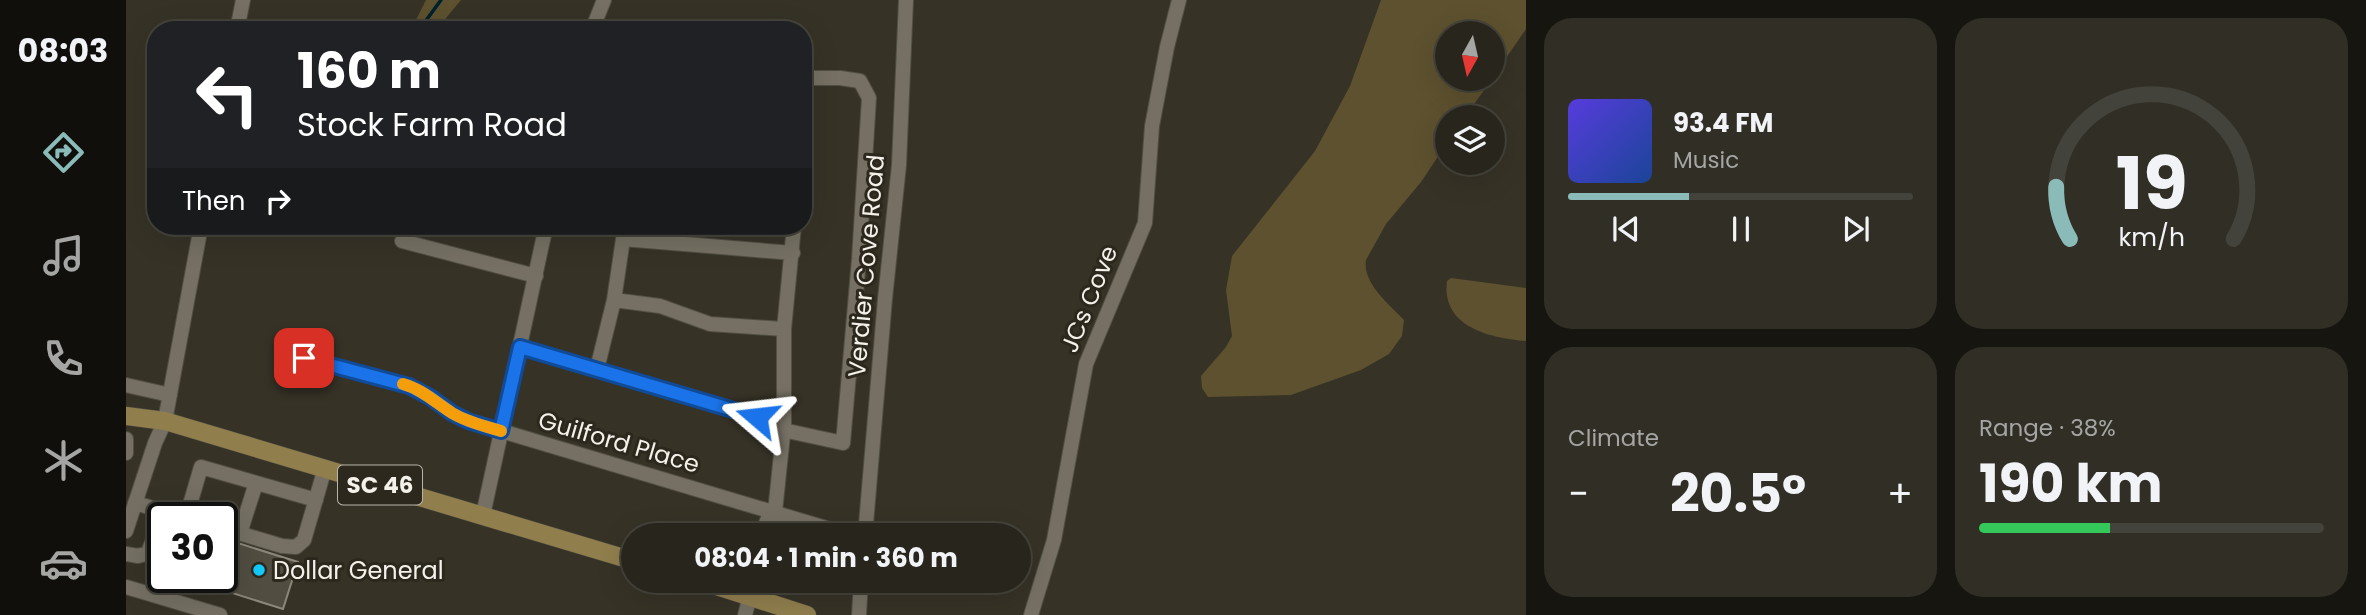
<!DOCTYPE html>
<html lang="en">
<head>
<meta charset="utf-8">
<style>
	:root { --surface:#28261c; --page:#302e25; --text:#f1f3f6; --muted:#a5a5a3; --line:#44433b; --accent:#8bbbb9 }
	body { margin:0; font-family:Poppins,sans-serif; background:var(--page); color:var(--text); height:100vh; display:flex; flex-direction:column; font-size:26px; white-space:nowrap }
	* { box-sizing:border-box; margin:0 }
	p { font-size:23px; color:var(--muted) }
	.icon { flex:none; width:38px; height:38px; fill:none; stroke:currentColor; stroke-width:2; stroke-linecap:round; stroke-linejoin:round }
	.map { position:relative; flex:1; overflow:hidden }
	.panel { display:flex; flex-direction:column; gap:18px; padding:18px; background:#16150f; width:840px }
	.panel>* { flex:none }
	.hud { position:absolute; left:21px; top:21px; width:665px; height:214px; border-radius:28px; box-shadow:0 7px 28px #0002,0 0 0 2px var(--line); background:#202124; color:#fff; overflow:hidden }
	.needle { width:46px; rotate:188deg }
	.controls { position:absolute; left:1309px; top:21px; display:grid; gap:14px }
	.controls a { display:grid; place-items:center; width:70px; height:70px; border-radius:50%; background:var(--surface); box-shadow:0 7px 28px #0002,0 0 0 2px var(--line); font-size:35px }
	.speed { position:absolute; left:21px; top:502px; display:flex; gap:14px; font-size:35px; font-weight:700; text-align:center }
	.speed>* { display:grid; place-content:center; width:91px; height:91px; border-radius:50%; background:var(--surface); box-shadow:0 7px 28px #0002,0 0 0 2px var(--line); line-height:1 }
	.speed .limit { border:4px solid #111; border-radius:10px; background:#fff; color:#111 }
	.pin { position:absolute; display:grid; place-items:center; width:60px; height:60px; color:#fff; margin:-30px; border-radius:14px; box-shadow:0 4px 10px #0006 }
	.me { position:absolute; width:77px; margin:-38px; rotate:287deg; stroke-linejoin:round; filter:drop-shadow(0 0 5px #0008) }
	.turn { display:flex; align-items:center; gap:24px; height:147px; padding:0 35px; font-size:32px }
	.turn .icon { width:91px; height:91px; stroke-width:2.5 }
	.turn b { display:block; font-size:49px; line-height:60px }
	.then { display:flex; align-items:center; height:66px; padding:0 35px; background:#0003; gap:14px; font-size:26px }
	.big { font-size:52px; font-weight:700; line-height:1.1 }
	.panel .widget { flex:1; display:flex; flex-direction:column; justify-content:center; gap:10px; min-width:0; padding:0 24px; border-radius:28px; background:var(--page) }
	.panel .dial { align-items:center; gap:0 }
	.dial svg { height:182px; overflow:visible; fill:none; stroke:var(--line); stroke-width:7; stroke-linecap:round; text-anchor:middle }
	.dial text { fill:var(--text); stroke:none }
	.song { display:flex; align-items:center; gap:21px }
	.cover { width:84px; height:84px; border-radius:10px; background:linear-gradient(135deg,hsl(250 70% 55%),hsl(220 70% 35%)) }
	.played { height:7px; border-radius:4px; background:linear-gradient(90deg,var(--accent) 35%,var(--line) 35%) }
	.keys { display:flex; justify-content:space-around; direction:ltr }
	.heat { display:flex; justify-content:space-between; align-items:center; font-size:38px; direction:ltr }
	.charge { height:10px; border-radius:5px; background:linear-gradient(90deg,#34c759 38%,var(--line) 0) }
	.panel .tiles { flex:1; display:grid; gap:18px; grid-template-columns:repeat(2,1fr) }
	.trip { position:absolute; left:495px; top:523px; width:410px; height:70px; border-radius:35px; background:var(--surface); box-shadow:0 7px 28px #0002,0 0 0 2px var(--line); font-weight:700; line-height:70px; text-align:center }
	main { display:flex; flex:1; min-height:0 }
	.menu { display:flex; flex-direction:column; width:126px; justify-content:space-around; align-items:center; background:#100f0b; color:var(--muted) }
	.menu .icon { width:49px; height:49px }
	.menu .selected { color:var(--accent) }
	.menu b { font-size:32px; color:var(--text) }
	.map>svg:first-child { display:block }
	.green { fill:#5d512f }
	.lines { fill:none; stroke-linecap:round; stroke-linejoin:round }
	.stream { stroke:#00212c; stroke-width:3.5 }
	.building { fill:#524d41; stroke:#8c877a; stroke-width:2 }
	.minor-casing { stroke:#514e44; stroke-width:16 }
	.major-casing { stroke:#514e44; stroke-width:19 }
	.minor { stroke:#757063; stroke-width:14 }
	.major { stroke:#907e4d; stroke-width:18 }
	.route-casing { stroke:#114b97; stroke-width:18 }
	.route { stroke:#1a73e8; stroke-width:12 }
	.slow { stroke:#f59e0b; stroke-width:12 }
	.poi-dot { fill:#13cafb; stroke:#2c281d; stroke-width:2.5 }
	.labels { text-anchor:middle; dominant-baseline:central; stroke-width:6; stroke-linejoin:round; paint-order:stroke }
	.shield { fill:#2c281d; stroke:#b8b5ac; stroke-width:2 }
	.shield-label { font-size:23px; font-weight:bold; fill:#f4f1ea }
	.street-label { font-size:24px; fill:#f4f1ea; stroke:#2c281d }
	.poi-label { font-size:24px; fill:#f4f1ea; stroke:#2c281d; text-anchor:start }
</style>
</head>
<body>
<main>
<nav class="menu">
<b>08:03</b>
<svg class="icon selected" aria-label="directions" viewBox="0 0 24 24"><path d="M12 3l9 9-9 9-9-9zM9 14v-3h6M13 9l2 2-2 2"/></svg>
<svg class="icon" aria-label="music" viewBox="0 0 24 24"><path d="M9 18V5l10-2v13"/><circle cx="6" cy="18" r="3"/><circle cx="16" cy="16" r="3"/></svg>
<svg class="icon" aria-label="phone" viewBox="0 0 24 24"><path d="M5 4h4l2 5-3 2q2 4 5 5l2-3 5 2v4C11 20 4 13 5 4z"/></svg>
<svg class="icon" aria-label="climate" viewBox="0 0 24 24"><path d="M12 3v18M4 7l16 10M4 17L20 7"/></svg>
<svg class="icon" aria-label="car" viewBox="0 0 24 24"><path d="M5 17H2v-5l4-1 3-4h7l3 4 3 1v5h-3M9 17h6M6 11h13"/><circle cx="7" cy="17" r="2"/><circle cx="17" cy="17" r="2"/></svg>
</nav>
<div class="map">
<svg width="1400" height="615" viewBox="0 0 1400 615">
	<rect width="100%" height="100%" fill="#363226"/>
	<!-- green -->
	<path class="green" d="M300,0H335L310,30H285Z
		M1255,0H1400V29L1367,77V33H1321V79H1366L1339,117H1321V143L1295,182L1260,224L1240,260C1236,283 1264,305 1278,320L1276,336L1263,354L1235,370L1165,395L1082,397L1076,388L1075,376L1100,347L1106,336L1100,290L1106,256L1189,151L1224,86Z
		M1325,278L1400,288V341C1364,338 1315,327 1321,281Z"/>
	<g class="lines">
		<!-- stream -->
		<path class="stream" d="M293,30L315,0"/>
	</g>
	<!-- building -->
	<path class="building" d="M96,538L172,562L157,609L65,580L66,578H96Z"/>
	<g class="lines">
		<defs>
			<path id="minor" d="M111,30L117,0
				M466,30L478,0
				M276,241L410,276
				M488,300L534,306L584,324L658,329
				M394,347L658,425
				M178,358L283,386L304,397L326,413L342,421L720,534
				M471,369L488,300L497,239L667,253
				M0,385L44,395
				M657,430L717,443L733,259L743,98L734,81L714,78H677
				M0,439V453
				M9,503L61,518
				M649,512L658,425V329L668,226
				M357,515L420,226
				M60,518L75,467L190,500
				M96,528L156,546L170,547L178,540L199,468
				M0,531L29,443L39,421L75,226
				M114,533L130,483
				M635,536L642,518L649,512L647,536
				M739,536L759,299L773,165L780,0
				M0,554L12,556L22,553L32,526L35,510
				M0,587L94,615
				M619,615L624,596L633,581
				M733,615L735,581
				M905,615L928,540L960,364L1019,223L1026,126L1041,47L1053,0"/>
			<path id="major" d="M0,416L39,421L508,561
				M575,581L681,615"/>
		</defs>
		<!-- minor casing -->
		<use href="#minor" class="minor-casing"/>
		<!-- major casing -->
		<use href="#major" class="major-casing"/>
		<!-- minor -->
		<use href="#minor" class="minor"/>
		<!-- major -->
		<use href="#major" class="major"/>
	</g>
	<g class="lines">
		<defs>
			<path id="route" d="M178,358L283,386L304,397L326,413L342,421L375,431L394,347L631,417"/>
		</defs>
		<!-- route casing -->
		<use href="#route" class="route-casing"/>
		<!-- route -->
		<use href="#route" class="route"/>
		<!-- slow -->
		<path class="slow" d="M277,384C296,389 310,403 326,413C341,422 358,426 375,431"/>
	</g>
	<!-- markers -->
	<circle class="poi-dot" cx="133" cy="570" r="7"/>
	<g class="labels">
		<!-- shield labels -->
		<rect class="shield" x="212" y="465.5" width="84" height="39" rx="5"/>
		<g class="shield-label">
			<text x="254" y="485">SC 46</text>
		</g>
		<!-- street labels -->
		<g class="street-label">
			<text transform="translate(740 266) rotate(-85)">Verdier Cove Road</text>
			<text transform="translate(963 299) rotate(-68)">JCs Cove</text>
			<text transform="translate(493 442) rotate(16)">Guilford Place</text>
		</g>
		<!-- poi labels -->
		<g class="poi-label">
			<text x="147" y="570">Dollar General</text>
		</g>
	</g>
</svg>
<div class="controls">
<a><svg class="needle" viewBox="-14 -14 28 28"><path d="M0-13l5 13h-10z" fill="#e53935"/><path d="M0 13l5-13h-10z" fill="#a5a5a3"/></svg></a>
<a><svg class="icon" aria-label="layers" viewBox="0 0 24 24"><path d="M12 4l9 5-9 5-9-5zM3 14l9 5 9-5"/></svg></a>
</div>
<div class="speed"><div class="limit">30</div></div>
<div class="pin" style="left:178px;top:358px;background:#d93025"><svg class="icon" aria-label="arrive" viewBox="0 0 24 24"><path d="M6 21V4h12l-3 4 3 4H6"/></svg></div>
<svg class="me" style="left:631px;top:417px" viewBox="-20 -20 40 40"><path d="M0-17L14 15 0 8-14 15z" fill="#1a73e8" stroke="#fff" stroke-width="4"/></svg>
<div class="trip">08:04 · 1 min · 360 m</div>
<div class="hud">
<div class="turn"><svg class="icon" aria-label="left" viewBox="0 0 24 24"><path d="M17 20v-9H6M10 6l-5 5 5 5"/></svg><div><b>160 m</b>Stock Farm Road</div></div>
<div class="then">Then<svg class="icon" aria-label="right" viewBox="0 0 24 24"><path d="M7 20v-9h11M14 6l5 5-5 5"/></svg></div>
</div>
</div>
<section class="panel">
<div class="tiles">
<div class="widget">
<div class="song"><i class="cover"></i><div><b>93.4 FM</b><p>Music</p></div></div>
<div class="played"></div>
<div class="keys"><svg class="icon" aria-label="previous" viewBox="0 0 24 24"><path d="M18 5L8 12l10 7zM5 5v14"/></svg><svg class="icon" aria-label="pause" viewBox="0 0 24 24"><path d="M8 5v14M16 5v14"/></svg><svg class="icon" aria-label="next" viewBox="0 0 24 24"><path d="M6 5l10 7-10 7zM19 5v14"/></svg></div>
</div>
<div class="widget dial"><svg viewBox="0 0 100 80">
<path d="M14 69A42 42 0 1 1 86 69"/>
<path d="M14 69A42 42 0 0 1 8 46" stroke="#8bbbb9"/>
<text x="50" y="56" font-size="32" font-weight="700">19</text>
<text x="50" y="72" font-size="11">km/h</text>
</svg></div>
<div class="widget"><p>Climate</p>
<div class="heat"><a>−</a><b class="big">20.5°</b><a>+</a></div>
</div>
<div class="widget"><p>Range · 38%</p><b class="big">190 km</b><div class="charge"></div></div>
</div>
</section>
</main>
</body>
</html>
